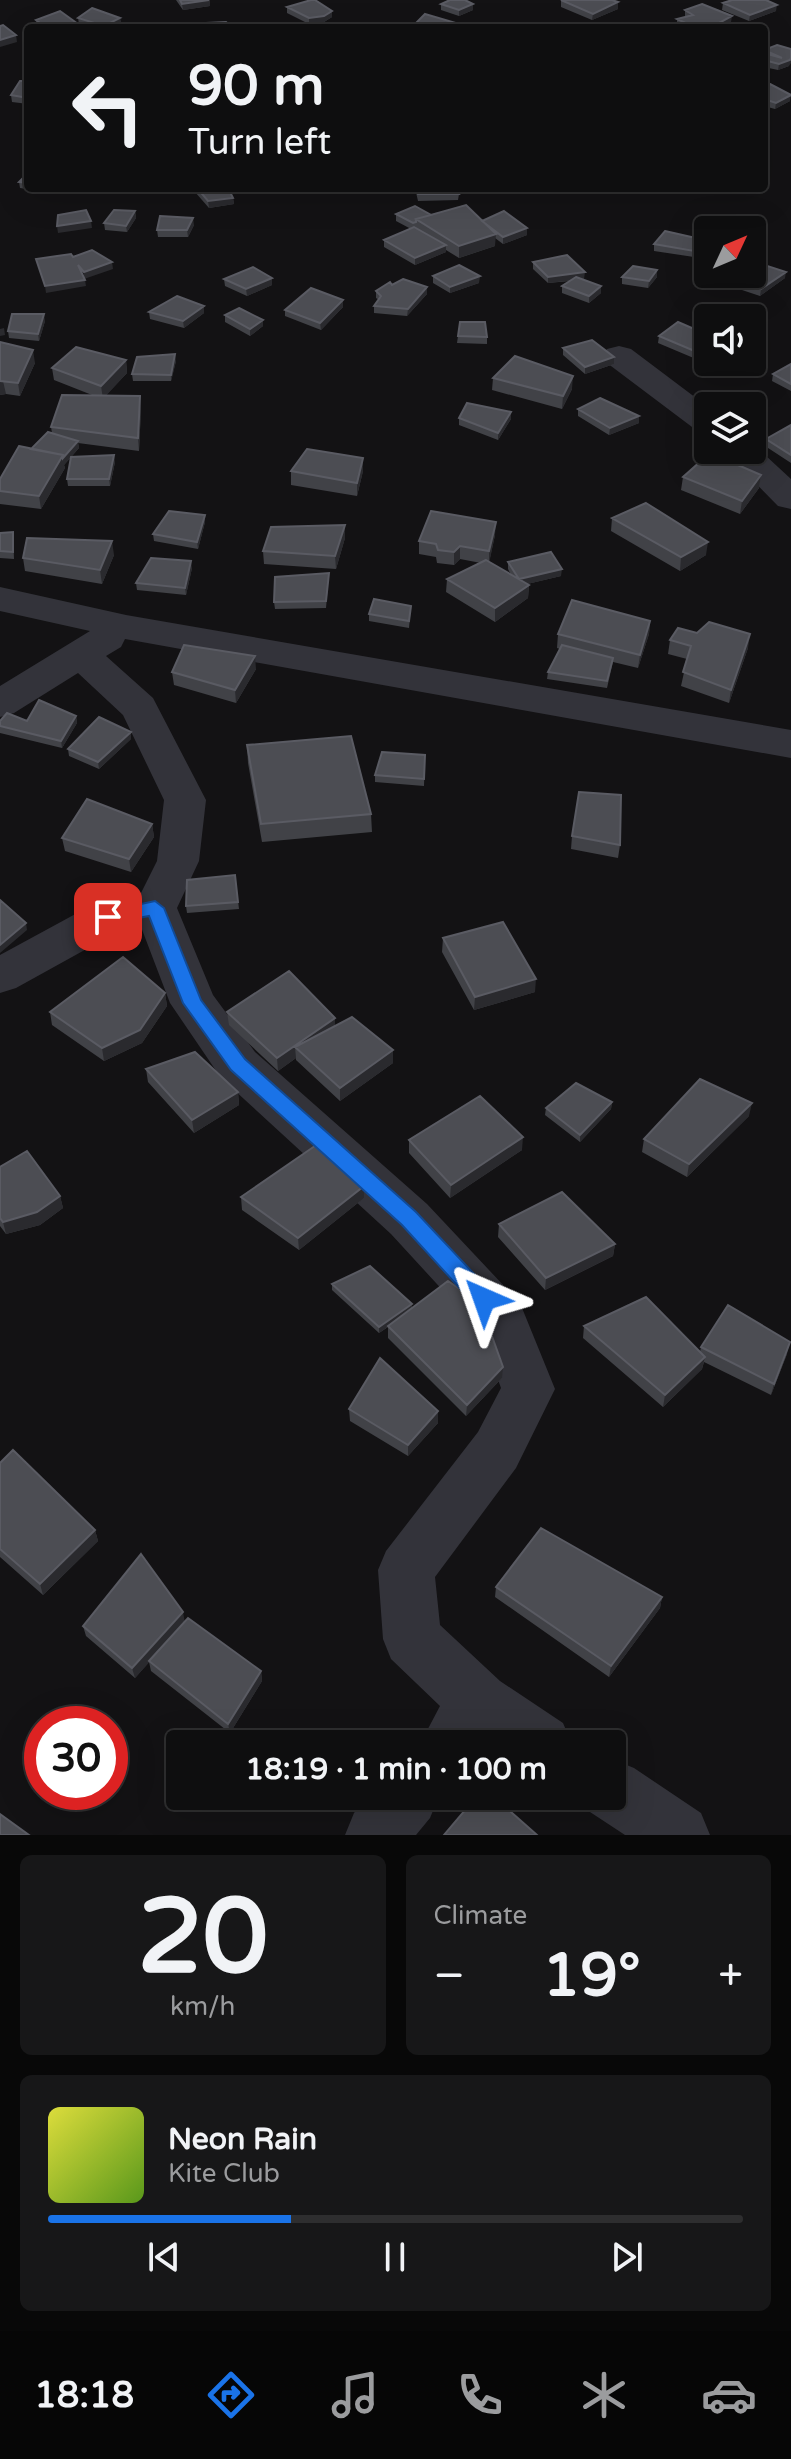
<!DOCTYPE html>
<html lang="en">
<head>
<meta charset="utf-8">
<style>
	:root { --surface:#0e0e0f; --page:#171718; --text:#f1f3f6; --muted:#9b9c9e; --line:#2e2e2f; --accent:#1a73e8 }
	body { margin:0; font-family:"Varela Round",sans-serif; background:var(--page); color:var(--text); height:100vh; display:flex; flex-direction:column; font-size:30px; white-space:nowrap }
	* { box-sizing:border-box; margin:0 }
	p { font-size:26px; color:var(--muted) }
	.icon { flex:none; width:44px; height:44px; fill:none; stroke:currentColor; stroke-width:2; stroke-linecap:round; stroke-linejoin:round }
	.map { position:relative; height:1835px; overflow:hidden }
	.drawer { display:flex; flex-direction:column; gap:20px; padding:20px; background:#080808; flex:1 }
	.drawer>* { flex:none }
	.banner { position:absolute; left:24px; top:24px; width:744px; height:168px; border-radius:8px; box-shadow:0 8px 32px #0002,0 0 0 2px var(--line); background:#0e0e0f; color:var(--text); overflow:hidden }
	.needle { width:52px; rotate:46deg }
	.buttons { position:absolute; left:694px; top:216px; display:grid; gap:16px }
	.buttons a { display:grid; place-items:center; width:72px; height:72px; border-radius:8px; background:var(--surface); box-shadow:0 8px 32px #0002,0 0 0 2px var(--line); font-size:40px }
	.speed { position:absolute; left:24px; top:1706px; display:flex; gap:16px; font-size:40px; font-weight:700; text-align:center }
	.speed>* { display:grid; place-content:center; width:104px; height:104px; border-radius:50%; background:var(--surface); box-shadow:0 8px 32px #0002,0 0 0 2px var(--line); line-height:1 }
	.speed .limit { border:12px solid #d22; background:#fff; color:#111 }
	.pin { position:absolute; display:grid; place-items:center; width:68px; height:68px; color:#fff; margin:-34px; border-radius:16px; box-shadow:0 4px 12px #0006 }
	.me { position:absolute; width:88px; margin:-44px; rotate:317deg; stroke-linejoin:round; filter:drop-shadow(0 0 6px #0008) }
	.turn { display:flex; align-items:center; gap:28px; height:168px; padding:0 32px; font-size:36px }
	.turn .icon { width:104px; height:104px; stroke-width:2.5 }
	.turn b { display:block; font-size:56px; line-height:68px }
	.big { font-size:60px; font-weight:700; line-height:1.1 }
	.drawer .tile { flex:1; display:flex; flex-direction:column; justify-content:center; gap:12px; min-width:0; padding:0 28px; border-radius:12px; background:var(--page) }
	.drawer .dial { align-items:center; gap:0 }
	.dial b { font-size:104px; line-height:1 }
	.song { display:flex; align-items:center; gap:24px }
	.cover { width:96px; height:96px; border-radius:12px; background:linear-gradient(135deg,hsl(60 70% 55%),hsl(90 70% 35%)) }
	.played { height:8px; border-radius:4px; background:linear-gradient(90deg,var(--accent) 35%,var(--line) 35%) }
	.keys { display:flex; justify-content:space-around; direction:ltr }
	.heat { display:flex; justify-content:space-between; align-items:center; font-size:44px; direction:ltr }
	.drawer .tiles { flex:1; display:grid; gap:20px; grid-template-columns:1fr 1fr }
	.tile:last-child { grid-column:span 2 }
	.trip { position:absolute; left:166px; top:1730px; width:460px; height:80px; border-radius:8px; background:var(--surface); box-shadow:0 8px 32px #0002,0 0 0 2px var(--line); font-weight:700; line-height:80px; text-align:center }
	.dock { display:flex; height:128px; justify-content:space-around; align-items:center; background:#060606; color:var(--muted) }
	.dock .icon { width:56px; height:56px }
	.dock .current { color:var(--accent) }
	.dock b { font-size:36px; color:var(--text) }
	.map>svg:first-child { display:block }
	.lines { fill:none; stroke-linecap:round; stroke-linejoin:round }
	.minor { fill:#33333a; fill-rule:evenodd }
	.wall { fill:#414247 }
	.shaded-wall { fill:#2a2a2e }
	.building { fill:#4c4d53; stroke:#5a5b63; stroke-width:2 }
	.route { fill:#1a73e8; stroke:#114b97; stroke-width:2 }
</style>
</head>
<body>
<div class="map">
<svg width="791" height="1835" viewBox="0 0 791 1835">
	<rect width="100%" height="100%" fill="#131214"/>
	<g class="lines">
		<!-- minor -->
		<path class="minor" d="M619,346L631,349L708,407V433L696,430L607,363L602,356L607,349Z
			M752,443L791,479V509L778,506L723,450H752Z
			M0,587L126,615L791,730V758L125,639L121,647L106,656L153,698L206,800L199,861L177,908L213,995L255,1052L427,1204L520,1303L555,1389L516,1468L435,1577L440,1625L500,1681L563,1723L572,1744H420L440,1706L391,1659L383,1639L378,1570L386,1551L478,1432L501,1388L481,1332L391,1234L221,1078L170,1003L141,927L119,931L16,988L0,993V955L92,905L140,895L157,861L164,800L123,715L78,673L14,713L0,717V686L90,631L0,611Z
			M612,1759L634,1768L701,1813L710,1835H625L590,1812L584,1796H612Z
			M368,1796H439L430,1818L416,1835H345L354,1813Z"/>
	</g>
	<!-- wall -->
	<path class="wall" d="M176,0H210V6L183,10Z
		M561,0L618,2V9L592,20L561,7Z
		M723,3L776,11L749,21L722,10Z
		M441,4H473V10L459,16L441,10Z
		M287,7L332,11V17L324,22L309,24L287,13Z
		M685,10L731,22L721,28H682L677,25V19L685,17Z
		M78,18H120L121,24L114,28H90L79,24Z
		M36,20L79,28H40L37,26Z
		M416,23H456V26L473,28H416Z
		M777,45L789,66L778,70L764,67V50Z
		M28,81V104L12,102L11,95Z
		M764,87L790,101L775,109L764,106Z
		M28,173V188H57L53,193L20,188L19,182Z
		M195,188H228L233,198L234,204L209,208L195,192Z
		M415,188H456L459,194L458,200L418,201Z
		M513,188H527L524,192Z
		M135,211L136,218L127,232L105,230L104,223Z
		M396,214L431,215L483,221L527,235L503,244L495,238V246L459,258L446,250V252L415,265L384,247V240L411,229L396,221Z
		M194,225L188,237H158L157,230Z
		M654,244L699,246L694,257L654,251Z
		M533,262L584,279H582L601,293L589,303L562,293V286L570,281L548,283L533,269Z
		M433,276L479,283L450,293L433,283Z
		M622,277H657L648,288L622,284Z
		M272,278V285L247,296L225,286L224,279Z
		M728,278H785L760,296L727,285Z
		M392,285L427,294L407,316L374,313V306L379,300L376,298V291Z
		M343,300V307L321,330L285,316V310Z
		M149,312L204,313L184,328L150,319Z
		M225,315L263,320V326L250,336L225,322Z
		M45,321L39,341L9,338L8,331Z
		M708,335L696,359L658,343L659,336Z
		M458,336L487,337V344L457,343Z
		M0,342L35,363L20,396L6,394L0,395Z
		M563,348L614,357V364L585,374L563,355Z
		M126,360L127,373L106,395L141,409L139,451L78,443L79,448L64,465L65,468L41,509L0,504V479L31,449L52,433L51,427L92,395L54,380L52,368Z
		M176,361L171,381H133L132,374Z
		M791,364V391L772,381L773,374Z
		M493,378L572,389L562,409L492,390Z
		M578,409L639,416V423L609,435L578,416Z
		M752,413L766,434L765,440H752Z
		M459,418L511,419L498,440L459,425Z
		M791,425V463L765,446L766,439Z
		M363,458V471L357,496L291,485V471Z
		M115,462L110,486H68L67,479Z
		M761,475L759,488L740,514L681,490L683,477Z
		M612,518L706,555L680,571L611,531Z
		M205,522L198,549L154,541L153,534Z
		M13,532L14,559L0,558V533Z
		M495,535L489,562L511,575L508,569V562L561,576L527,584L529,585L528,598L495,622L446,592L447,579L481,563L460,559L454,565L437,563L436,557L419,554V541Z
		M345,538L336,569L264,564L263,551Z
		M114,555L102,584L25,571L23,558Z
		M192,568L186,595L137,590L136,583Z
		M329,573L326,608L275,609L274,602Z
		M411,606L409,628L369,621V614Z
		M650,621L649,634L638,668L613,662L607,688L547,679L548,672L560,649L557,648L558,634Z
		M670,640L748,648L729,703L681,686L687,659L668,654Z
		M256,669L236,703L174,685L172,672Z
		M76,716L77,723L62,748L0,733V721H27Z
		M131,739L99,769L69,756L68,749Z
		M247,745L371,814L372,832L262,842L248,763Z
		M425,755L424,786L375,782V775Z
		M152,824L154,837L131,872L65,851L62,838Z
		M572,836L620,845L618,858L571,849Z
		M235,875L239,909L187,913L186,906Z
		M443,938L535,992L474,1010L442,952Z
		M165,993L167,1006L142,1043L104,1061L52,1025L50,1012Z
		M227,1012L335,1026L393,1050V1063L340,1101L296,1060V1058L278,1071L229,1025Z
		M146,1069L238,1092L239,1105L194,1133L148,1082Z
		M612,1102L611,1109L580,1142L545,1115L546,1108Z
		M749,1116L687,1177L642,1152L644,1139Z
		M409,1140L522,1150L450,1198L409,1153Z
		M0,1167L60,1196L63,1208L40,1225L6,1234L0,1226Z
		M364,1186V1198L299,1250L242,1210L241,1197Z
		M499,1224L615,1244L613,1256L545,1290L498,1237Z
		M332,1284L412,1304V1308L502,1378L466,1416L388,1338V1327L379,1333L332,1290Z
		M584,1326L700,1352L701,1347L787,1354L771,1395L704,1362L702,1369L663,1407L583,1338Z
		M349,1409L438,1423L408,1456L350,1421Z
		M0,1463L95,1530L98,1541L43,1595L0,1557Z
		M496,1587L662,1597L660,1608L609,1677L495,1597Z
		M184,1622L261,1671L262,1681L230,1733L151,1671L149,1662L135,1678L86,1636L83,1626Z"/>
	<!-- shaded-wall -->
	<path class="shaded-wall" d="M210,0V6L183,10L182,4Z
		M618,2V9L592,20L593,14Z
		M473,4V10L459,16V10Z
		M777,5L776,11L749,21L750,15Z
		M332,11V17L324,22L309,24V18Z
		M732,16L731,22L721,28H710Z
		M120,18L121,24L114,28H104V26Z
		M78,24L79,28H60Z
		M16,35L17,42L0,47V40Z
		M791,58V63L789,66L778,70L779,64Z
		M791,95L790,101L775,109L776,103Z
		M233,198L234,204L209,208L208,201Z
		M135,211L136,218L127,232L126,226Z
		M193,218L194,225L188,237L187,230Z
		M91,221L92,228L58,233L57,226Z
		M527,228V235L503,244V237Z
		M496,234L495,246L459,258V246Z
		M700,239L699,246L694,257V251Z
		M446,245V252L415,265V258Z
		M112,262L113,269L84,279V272Z
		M657,270V277L648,288L649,281Z
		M585,272L584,279L548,283V277Z
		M786,272L785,278L760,296L761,289Z
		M480,276L479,283L450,293V287Z
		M272,278V285L247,296L246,289Z
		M85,280L86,286L46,293L45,286Z
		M601,286V293L589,303V296Z
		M427,287V294L407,316L408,309Z
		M343,300V307L321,330L320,323Z
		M204,306V313L184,328L183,321Z
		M44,314L45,321L39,341L38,334Z
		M263,320V326L250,336V329Z
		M4,328L5,335L0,336V329Z
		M708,344V350L696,359L697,352Z
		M33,350L35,363L20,396L18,383Z
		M175,354L176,361L171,381V375Z
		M614,357V364L585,374V367Z
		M126,360L127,373L103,399L101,386Z
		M573,376L572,389L562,409L563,396Z
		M0,381H3L6,394L0,395Z
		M140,396L141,409L139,451L138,438Z
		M511,412V419L498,440V433Z
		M639,416V423L609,435L610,428Z
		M78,441L79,448L64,465L65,468L41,509L39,496L63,455Z
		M114,455L115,462L110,486L109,479Z
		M363,458V471L357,496V483Z
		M761,475L759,488L740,514L742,501Z
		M205,515V522L198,549L197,542Z
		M496,522L495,535L489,564V551Z
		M345,525V538L336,569L335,556Z
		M112,541L114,555L102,584L100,570Z
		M708,542L706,555L680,571L681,557Z
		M460,546V559L454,565V552Z
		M191,561L192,568L186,595L185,588Z
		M562,569L561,576L519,586V579Z
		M529,585L528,598L495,622V608Z
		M650,621L649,634L638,668L640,655Z
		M750,634L748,648L729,703L731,690Z
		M255,656L256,669L236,703L235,690Z
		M76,716L77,723L62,748L61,741Z
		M131,732V739L99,769L98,762Z
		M152,824L154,837L131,872L129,859Z
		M26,923L27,930L0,953V945Z
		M536,979L535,992L474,1010L475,997Z
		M165,993L167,1006L142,1043L104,1061L102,1048Z
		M335,1018V1031L295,1047L296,1058L278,1071L277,1058Z
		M393,1050V1063L340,1101V1088Z
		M238,1092L239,1105L194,1133L192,1120Z
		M612,1102L611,1109L580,1142V1135Z
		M752,1103L749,1116L687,1177L689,1164Z
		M523,1137L522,1150L450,1198L451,1185Z
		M364,1186V1198L299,1250L298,1238Z
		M60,1196L63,1208L40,1225L6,1234L3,1222Z
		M615,1244L613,1256L545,1290L546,1278Z
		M412,1304V1310L379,1333V1327Z
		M790,1342L787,1354L771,1395L774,1384Z
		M705,1357L702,1369L663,1407L665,1395Z
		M503,1367L502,1378L466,1416L467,1405Z
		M438,1411V1423L408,1456V1445Z
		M95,1530L98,1541L43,1595L40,1584Z
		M662,1597L660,1608L609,1677L611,1666Z
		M183,1612L185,1623L135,1678L132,1668Z
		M261,1671L262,1681L230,1733L228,1724Z"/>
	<!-- building -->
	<path class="building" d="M180,0H209L182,4Z
		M311,0H315L332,11L324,16L309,18L287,7Z
		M450,0H465L473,4L459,10L441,4Z
		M561,0H612L618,2L593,14Z
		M732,0H766L777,5L750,15L723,3Z
		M702,4L732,16L710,28H696L677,19L693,15L685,10Z
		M92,8L120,18L104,26L78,18Z
		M60,11L78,24L60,28H47L36,20Z
		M425,14L456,23L453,28H431L416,23Z
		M226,22L233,28H208L207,23Z
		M3,25L16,35L0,40V26Z
		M777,45L791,49V58L790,60L779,64L764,60V53L782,58L764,50Z
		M20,81H28V98L11,95Z
		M770,84L791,95L776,103L764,99V87Z
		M28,173V183L19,182Z
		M197,188H228L233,198L208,201Z
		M416,188H456L459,194H418Z
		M466,205L496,234L459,246L416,219Z
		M415,206L431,215L416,219V222L413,223L396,214Z
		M86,210L91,221L57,226L58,215Z
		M114,210L135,211L126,226L104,223Z
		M504,211L527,228L503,237L482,221Z
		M160,216L193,218L187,230H157Z
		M414,227L446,245L415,258L384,240Z
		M665,231L700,239L694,251L654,244Z
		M92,250L112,262L84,272L78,265L85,280L45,286L36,259L71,254L73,257Z
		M567,255L585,272L548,277L533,262Z
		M755,262L786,272L761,289L728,278L734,274H752V264Z
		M459,265L480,276L450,287L433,276Z
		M633,266L657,270L649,281L622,277Z
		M253,267L272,278L246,289L224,279Z
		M576,277L601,286L589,296L562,286Z
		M403,279L427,287L408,309L374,306L381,296L376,291L390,282L392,285Z
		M311,288L343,300L320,323L285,310Z
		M177,296L204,306L183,321L149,312Z
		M239,308L263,320L250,329L225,315Z
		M12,314H44L38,334L8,331Z
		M460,322H485L487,337L458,336Z
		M678,322L708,335V344L697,352L659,336Z
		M592,340L614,357L585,367L563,348Z
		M0,342L33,350L18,383L0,381Z
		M76,347L126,360L101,386L52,368Z
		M175,354L171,375L132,374L137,357Z
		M515,356L573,376L563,396L493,378Z
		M791,364V384L773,374Z
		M62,395L140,396L138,438L51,427Z
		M600,398L639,416L610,428L578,409Z
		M467,403L511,412L498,433L459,418Z
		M752,413H758L766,434L752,433Z
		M791,425V455L766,439Z
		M48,432L78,441L63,458V455L31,449Z
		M19,446L63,455L39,496L0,491V479Z
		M307,449L363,458L357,483L291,471Z
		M710,453L761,475L742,501L683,477Z
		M114,455L109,479H67L71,457Z
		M646,503L708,542L681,557L612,518Z
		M169,511L205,515L197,542L153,534Z
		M431,511L496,522L489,551L460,546L454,552L438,550L436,544L419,541Z
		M345,525L335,556L263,551L271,527Z
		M13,532V552L0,551V533Z
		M27,538L112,541L100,570L23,558Z
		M551,552L562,569L519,579L508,562Z
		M151,558L191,561L185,588L136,583Z
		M486,560L529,585L495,608L447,579Z
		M329,573L326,601L274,602L275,577Z
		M374,599L411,606L409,621L369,614Z
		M572,600L650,621L640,655L558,634Z
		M709,622L750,634L731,690L683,672L691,646L670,640L678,628L697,633Z
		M184,645L255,656L235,690L172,672Z
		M562,645L613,658L607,681L548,672Z
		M39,700L76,716L61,741L0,726V721L7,713L27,721Z
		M99,717L131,732L98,762L68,749Z
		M351,736L371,814L261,824L247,745Z
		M382,752L425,755L424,779L375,775Z
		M579,792L621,795L620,845L572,836Z
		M87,799L152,824L129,859L62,838Z
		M235,875L238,902L186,906L187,880Z
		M0,900L26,923L0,945Z
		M503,922L536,979L475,997L443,938Z
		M123,957L165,993L140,1030L102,1048L50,1012Z
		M289,971L335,1018L277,1058L227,1012Z
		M352,1017L393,1050L340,1088L295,1047Z
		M195,1052L238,1092L192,1120L146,1069Z
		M700,1079L752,1103L689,1164L644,1139Z
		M576,1083L612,1102L580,1135L546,1108Z
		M480,1096L523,1137L451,1185L409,1140Z
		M325,1139L364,1186L298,1238L241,1197Z
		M27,1151L60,1196L37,1212L3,1222L0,1218V1167Z
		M562,1192L615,1244L546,1278L499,1224Z
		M370,1266L412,1304L379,1327L332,1284Z
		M448,1281L480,1303L503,1367L467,1405L388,1326Z
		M646,1297L705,1357L665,1395L584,1326Z
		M728,1305L790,1342L774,1384L701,1347Z
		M380,1358L438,1411L408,1445L349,1409Z
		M13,1450L95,1530L40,1584L0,1549V1463Z
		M541,1528L662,1597L611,1666L496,1587Z
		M141,1554L183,1612L132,1668L83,1626Z
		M188,1618L261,1671L228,1724L149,1661Z
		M477,1796H493L537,1835H444Z
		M0,1814L29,1835H0Z"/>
	<!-- route -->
	<path class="route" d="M155,901L164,908L201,1000L245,1059L416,1212L491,1292L494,1299L491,1306L484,1308L476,1306L402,1225L231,1070L183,1003L149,916L108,924L99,917L108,911Z"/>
</svg>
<div class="buttons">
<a><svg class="needle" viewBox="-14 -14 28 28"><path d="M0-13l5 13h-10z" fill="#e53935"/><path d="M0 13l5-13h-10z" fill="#9b9c9e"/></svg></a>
<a><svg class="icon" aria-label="sound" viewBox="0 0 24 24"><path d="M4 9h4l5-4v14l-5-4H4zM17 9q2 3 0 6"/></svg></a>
<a><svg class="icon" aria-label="layers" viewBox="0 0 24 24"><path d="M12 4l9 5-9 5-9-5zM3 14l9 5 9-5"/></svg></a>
</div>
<div class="speed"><div class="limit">30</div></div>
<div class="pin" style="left:108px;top:917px;background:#d93025"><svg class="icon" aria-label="arrive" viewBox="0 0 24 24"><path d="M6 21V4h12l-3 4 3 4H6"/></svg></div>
<svg class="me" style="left:484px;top:1299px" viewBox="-20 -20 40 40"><path d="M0-17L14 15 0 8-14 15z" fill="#1a73e8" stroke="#fff" stroke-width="4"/></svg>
<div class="trip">18:19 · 1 min · 100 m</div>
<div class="banner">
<div class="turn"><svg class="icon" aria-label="left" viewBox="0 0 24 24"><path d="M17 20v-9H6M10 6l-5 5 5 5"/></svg><div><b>90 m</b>Turn left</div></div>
</div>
</div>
<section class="drawer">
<div class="tiles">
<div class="tile dial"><b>20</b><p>km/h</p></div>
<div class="tile"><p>Climate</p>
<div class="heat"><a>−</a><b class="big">19°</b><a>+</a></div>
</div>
<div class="tile">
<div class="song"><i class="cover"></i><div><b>Neon Rain</b><p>Kite Club</p></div></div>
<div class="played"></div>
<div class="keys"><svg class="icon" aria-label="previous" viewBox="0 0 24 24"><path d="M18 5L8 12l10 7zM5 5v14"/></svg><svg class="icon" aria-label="pause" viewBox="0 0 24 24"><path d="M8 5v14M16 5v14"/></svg><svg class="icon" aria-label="next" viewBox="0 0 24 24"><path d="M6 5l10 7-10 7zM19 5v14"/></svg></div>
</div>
</div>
</section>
<nav class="dock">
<b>18:18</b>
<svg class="icon current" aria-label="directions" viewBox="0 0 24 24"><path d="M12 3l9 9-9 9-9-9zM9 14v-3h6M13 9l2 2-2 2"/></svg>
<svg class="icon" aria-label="music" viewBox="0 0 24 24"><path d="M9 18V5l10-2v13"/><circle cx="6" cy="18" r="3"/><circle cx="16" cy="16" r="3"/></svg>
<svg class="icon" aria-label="phone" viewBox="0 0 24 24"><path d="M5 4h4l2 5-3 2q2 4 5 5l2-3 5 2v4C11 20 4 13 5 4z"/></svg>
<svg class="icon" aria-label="climate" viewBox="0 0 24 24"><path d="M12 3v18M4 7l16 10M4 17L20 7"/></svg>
<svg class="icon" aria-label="car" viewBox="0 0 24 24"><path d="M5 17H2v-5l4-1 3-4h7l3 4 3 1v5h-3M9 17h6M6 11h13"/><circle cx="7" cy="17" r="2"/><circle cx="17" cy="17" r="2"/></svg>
</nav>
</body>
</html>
